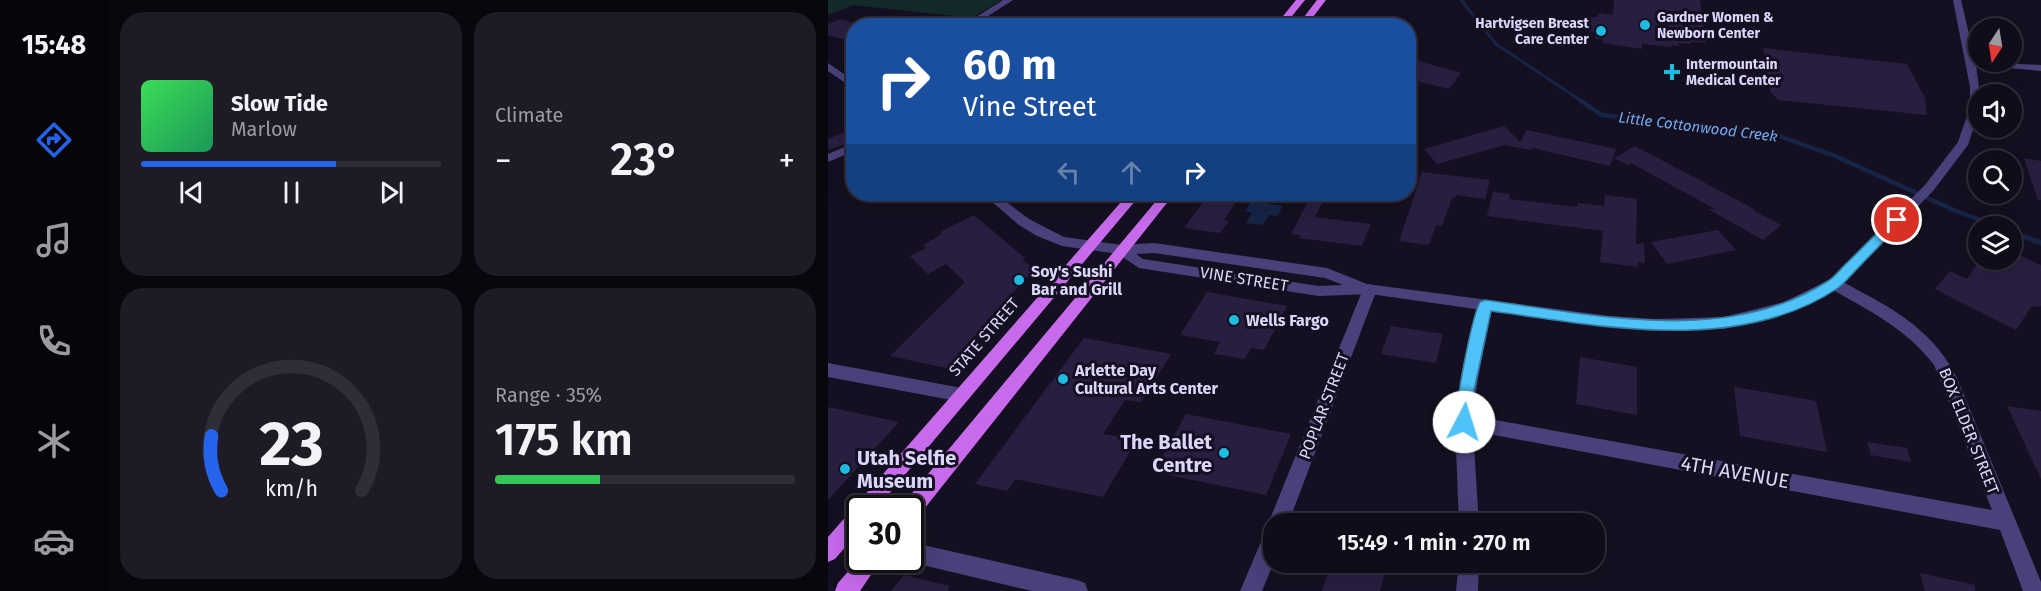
<!DOCTYPE html>
<html lang="en">
<head>
<meta charset="utf-8">
<style>
	:root { --surface:#100c19; --page:#1e1a26; --text:#f1f3f6; --muted:#9c9ba2; --line:#302c38; --accent:#2563eb }
	body { margin:0; font-family:"Fira Sans",sans-serif; background:var(--page); color:var(--text); height:100vh; display:flex; flex-direction:column; font-size:22px; white-space:nowrap }
	* { box-sizing:border-box; margin:0 }
	p { font-size:20px; color:var(--muted) }
	.icon { flex:none; width:33px; height:33px; fill:none; stroke:currentColor; stroke-width:2; stroke-linecap:round; stroke-linejoin:round }
	.map { position:relative; flex:1; overflow:hidden }
	.side { display:flex; flex-direction:column; gap:12px; padding:12px; background:#09070e; width:720px }
	.side>* { flex:none }
	.top-card { position:absolute; left:18px; top:18px; width:570px; height:183px; border-radius:24px; box-shadow:0 6px 24px #0002,0 0 0 2px var(--line); background:#1a4fa0; color:#fff; overflow:hidden }
	.needle { width:39px; rotate:192deg }
	.fabs { position:absolute; left:1140px; top:18px; display:grid; gap:12px }
	.fabs a { display:grid; place-items:center; width:54px; height:54px; border-radius:50%; background:var(--surface); box-shadow:0 6px 24px #0002,0 0 0 2px var(--line); font-size:30px }
	.speed { position:absolute; left:18px; top:495px; display:flex; gap:12px; font-size:30px; font-weight:700; text-align:center }
	.speed>* { display:grid; place-content:center; width:78px; height:78px; border-radius:50%; background:var(--surface); box-shadow:0 6px 24px #0002,0 0 0 2px var(--line); line-height:1 }
	.speed .limit { border:3px solid #111; border-radius:9px; background:#fff; color:#111 }
	.pin { position:absolute; display:grid; place-items:center; width:51px; height:51px; color:#fff; margin:-26px; border:3px solid #fff; border-radius:50%; box-shadow:0 2px 6px #0007 }
	.me { position:absolute; width:66px; margin:-33px; rotate:5deg; stroke-linejoin:round; filter:drop-shadow(0 0 4px #0008) }
	.turn { display:flex; align-items:center; gap:21px; height:126px; padding:0 18px; font-size:27px }
	.turn .icon { width:78px; height:78px; stroke-width:2.5 }
	.turn b { display:block; font-size:42px; line-height:51px }
	.lanes { display:flex; align-items:center; height:57px; padding:0 18px; background:#0003; justify-content:center; gap:30px; direction:ltr }
	.lanes .off { opacity:.35 }
	.big { font-size:45px; font-weight:600; line-height:1.1 }
	.side .widget { flex:1; display:flex; flex-direction:column; justify-content:center; gap:9px; min-width:0; padding:0 21px; border-radius:24px; background:var(--page) }
	.side .dial { align-items:center; gap:0 }
	.dial svg { height:156px; overflow:visible; fill:none; stroke:var(--line); stroke-width:7; stroke-linecap:round; text-anchor:middle }
	.dial text { fill:var(--text); stroke:none }
	.song { display:flex; align-items:center; gap:18px }
	.cover { width:72px; height:72px; border-radius:9px; background:linear-gradient(135deg,hsl(130 70% 55%),hsl(150 70% 35%)) }
	.played { height:6px; border-radius:3px; background:linear-gradient(90deg,var(--accent) 65%,var(--line) 65%) }
	.keys { display:flex; justify-content:space-around; direction:ltr }
	.heat { display:flex; justify-content:space-between; align-items:center; font-size:33px; direction:ltr }
	.charge { height:9px; border-radius:4px; background:linear-gradient(90deg,#34c759 35%,var(--line) 0) }
	.side .tiles { flex:1; display:grid; gap:12px; grid-template-columns:repeat(2,1fr) }
	.trip { position:absolute; left:435px; top:513px; width:342px; height:60px; border-radius:24px; background:var(--surface); box-shadow:0 6px 24px #0002,0 0 0 2px var(--line); font-weight:600; line-height:60px; text-align:center }
	main { display:flex; flex:1; min-height:0 }
	.tabs { display:flex; flex-direction:column; width:108px; justify-content:space-around; align-items:center; background:#06050a; color:var(--muted) }
	.tabs .icon { width:42px; height:42px }
	.tabs .selected { color:var(--accent) }
	.tabs b { font-size:27px; color:var(--text) }
	.map>svg:first-child { display:block }
	.green { fill:#14292a }
	.water { fill:#162446 }
	.lines { fill:none; stroke-linecap:round; stroke-linejoin:round }
	.stream-far2 { stroke:#162446; stroke-width:3 }
	.stream-far1 { stroke:#162446; stroke-width:4.5 }
	.stream { stroke:#162446; stroke-width:5 }
	.building { fill:#281f40 }
	.minor { fill:#48417a; fill-rule:evenodd }
	.tertiary { fill:#48417a; fill-rule:evenodd }
	.primary { fill:#c76aec; fill-rule:evenodd }
	.route { fill:#4fc3f7; stroke:#337fa1; stroke-width:1.5 }
	.poi-dot { fill:#1cbbdf; stroke:#151021; stroke-width:2 }
	.labels { text-anchor:middle; dominant-baseline:central; stroke-width:6; stroke-linejoin:round; paint-order:stroke }
	.far-poi-label { font-size:14px; font-weight:bold; fill:#ddd6fa; stroke:#151021; text-anchor:start }
	.far-water-label { font-size:15px; font-style:italic; fill:#70a9ed; stroke:#151021 }
	.poi-label { font-size:16px; font-weight:bold; fill:#ddd6fa; stroke:#151021; text-anchor:start }
	.street-label { font-size:16px; fill:#ddd6fa; stroke:#151021 }
	.near-poi-label { font-size:20px; font-weight:bold; fill:#ddd6fa; stroke:#151021; text-anchor:end }
	.near-street-label { font-size:20px; fill:#ddd6fa; stroke:#151021 }
</style>
</head>
<body>
<main>
<nav class="tabs">
<b>15:48</b>
<svg class="icon selected" aria-label="directions" viewBox="0 0 24 24"><path d="M12 3l9 9-9 9-9-9zM9 14v-3h6M13 9l2 2-2 2"/></svg>
<svg class="icon" aria-label="music" viewBox="0 0 24 24"><path d="M9 18V5l10-2v13"/><circle cx="6" cy="18" r="3"/><circle cx="16" cy="16" r="3"/></svg>
<svg class="icon" aria-label="phone" viewBox="0 0 24 24"><path d="M5 4h4l2 5-3 2q2 4 5 5l2-3 5 2v4C11 20 4 13 5 4z"/></svg>
<svg class="icon" aria-label="climate" viewBox="0 0 24 24"><path d="M12 3v18M4 7l16 10M4 17L20 7"/></svg>
<svg class="icon" aria-label="car" viewBox="0 0 24 24"><path d="M5 17H2v-5l4-1 3-4h7l3 4 3 1v5h-3M9 17h6M6 11h13"/><circle cx="7" cy="17" r="2"/><circle cx="17" cy="17" r="2"/></svg>
</nav>
<section class="side">
<div class="tiles">
<div class="widget">
<div class="song"><i class="cover"></i><div><b>Slow Tide</b><p>Marlow</p></div></div>
<div class="played"></div>
<div class="keys"><svg class="icon" aria-label="previous" viewBox="0 0 24 24"><path d="M18 5L8 12l10 7zM5 5v14"/></svg><svg class="icon" aria-label="pause" viewBox="0 0 24 24"><path d="M8 5v14M16 5v14"/></svg><svg class="icon" aria-label="next" viewBox="0 0 24 24"><path d="M6 5l10 7-10 7zM19 5v14"/></svg></div>
</div>
<div class="widget"><p>Climate</p>
<div class="heat"><a>−</a><b class="big">23°</b><a>+</a></div>
</div>
<div class="widget dial"><svg viewBox="0 0 100 80">
<path d="M14 69A42 42 0 1 1 86 69"/>
<path d="M14 69A42 42 0 0 1 9 41" stroke="#2563eb"/>
<text x="50" y="56" font-size="32" font-weight="700">23</text>
<text x="50" y="72" font-size="11">km/h</text>
</svg></div>
<div class="widget"><p>Range · 35%</p><b class="big">175 km</b><div class="charge"></div></div>
</div>
</section>
<div class="map">
<svg width="1213" height="591" viewBox="0 0 1213 591">
	<rect width="100%" height="100%" fill="#151021"/>
	<!-- green -->
	<path class="green" d="M0,0H173L144,18L25,5L0,15Z"/>
	<!-- water -->
	<path class="water" d="M424,201L455,206L449,216L441,215L434,225L418,223L424,213L417,211Z"/>
	<g class="lines">
		<!-- stream-far2 -->
		<path class="stream-far2" d="M633,0L668,44L755,102"/>
		<!-- stream-far1 -->
		<path class="stream-far1" d="M753,101L774,115L951,136L1007,156L1128,211L1169,226"/>
		<!-- stream -->
		<path class="stream" d="M1184,232L1213,243"/>
	</g>
	<!-- building -->
	<path class="building" d="M786,0H872L878,43L862,42L863,44L851,43V46L843,45L844,47L814,44V49L775,43V39H767L768,32L756,31L758,18L770,17V13L785,15Z
		M12,19L26,23V42L0,35V24Z
		M935,48L1079,64L1097,98L1099,115L950,100L942,91Z
		M580,58L633,73L621,89L580,79Z
		M676,126L692,142L699,130L788,149L782,166L705,148L704,150L677,145L609,164L596,149Z
		M26,128V141L0,150V139Z
		M807,146L928,210L926,211L953,225L935,240L880,209H887L803,163L800,165L786,158Z
		M1196,158L1213,161V200H1210Z
		M594,172L662,180L657,199L628,195L627,198H624L614,226L608,225L601,245L571,241Z
		M665,192L682,194L681,199L749,207L750,203L776,206L777,195L809,199L808,244L816,243L817,263L810,262V267L772,262L775,231L659,216Z
		M484,194H499L487,217L543,224L534,246L471,238L472,235L463,234Z
		M380,195L410,199L396,220L401,221L392,233L356,228Z
		M146,215L197,258L195,260L206,269L118,368L62,356L137,282L118,264L100,274L82,256L99,248L95,245L114,234L112,232Z
		M890,230L908,250L839,264L823,242Z
		M1184,252L1213,265V306L1203,307L1188,330L1107,289L1122,271L1139,279L1152,260H1184Z
		M379,292L459,306L436,350L423,348L417,359L386,354L392,342L352,335Z
		M563,326L615,334L608,363L553,354Z
		M256,338L343,354L313,402L297,400L275,434L309,440L275,497L187,479L179,491L147,484Z
		M752,357L809,367V415L748,404Z
		M906,387L988,401L999,452L912,436Z
		M1179,406L1213,411V479Z
		M0,407L71,422L0,500Z
		M358,414L463,434L438,495L326,472Z
		M1039,442L1079,448L1083,462L1043,455Z
		M503,562L557,573L552,591H494Z
		M1092,573L1147,585V591H1097Z
		M76,575L121,586L120,591H63Z"/>
	<g class="lines">
		<!-- minor -->
		<path class="minor" d="M175,0H185L154,20L184,26H134Z
			M26,143V151L0,162V154Z
			M1006,279C1018,282 1028,290 1039,295C1078,316 1109,338 1129,378L1213,582V591H1195L1172,530L645,431L651,524H631L627,422L633,378L649,305L652,301H662L665,305L650,378L645,416L1164,510L1106,365C1078,328 1040,310 1001,288L999,284L1001,280Z
			M542,284L549,289L460,524H446V562L434,591H412L439,528L441,527L440,524L535,289Z
			M0,363L134,388L140,390L143,395L140,400L134,402L0,377Z
			M14,526L32,530V550L7,543L4,536L7,529Z
			M82,542L249,580L257,583L260,591H204L82,562L76,560H82Z
			M631,562H651L650,591H628Z"/>
		<!-- tertiary -->
		<path class="tertiary" d="M1125,0H1133L1147,59L1150,62L1213,65V71L1148,65L1152,94H1150V114L1140,145L1105,191L1011,288L965,311L896,329L827,331L781,328L542,294L491,296L311,268L290,254L234,246L209,236L191,225L155,194H168L201,219L236,237L294,245L326,243L499,268L539,284L781,316L827,319L896,317L956,302L1001,280L1097,185L1130,142L1142,107V87ZM326,253L497,278L515,285L491,286L315,259L308,254Z
			M0,63L26,81V89L0,71Z"/>
		<!-- primary -->
		<path class="primary" d="M468,0H477L456,26H447Z
			M489,0H498L478,26H469Z
			M300,194H313L49,508H32V530L7,559L0,562V537Z
			M334,194H346L89,518L82,520V508H73L75,504Z
			M32,558L53,560L32,591H7L10,583Z"/>
	</g>
	<!-- route -->
	<path class="route" d="M1069,216L1075,220L1074,223C1059,238 1044,253 1029,269C1023,275 1017,283 1010,288C910,355 774,326 663,311L646,390L642,427L636,429L630,427C624,413 644,318 652,302L657,300C768,315 899,346 1000,281C1007,277 1013,268 1020,262C1035,247 1050,232 1065,217Z"/>
	<!-- markers -->
	<g class="poi-dot">
		<circle cx="817" cy="25" r="6"/>
		<circle cx="773" cy="31" r="6"/>
		<path d="M841 63h6v6h6v6h-6v6h-6v-6h-6v-6h6z"/>
		<circle cx="191" cy="280" r="6"/>
		<circle cx="406" cy="320" r="6"/>
		<circle cx="235" cy="379" r="6"/>
		<circle cx="396" cy="453" r="6"/>
		<circle cx="17" cy="469" r="6"/>
	</g>
	<g class="labels">
		<!-- far-poi labels -->
		<g class="far-poi-label">
			<text x="829" y="17">Gardner Women &amp;<tspan x="829" dy="16">Newborn Center</tspan></text>
			<text x="761" y="23" text-anchor="end">Hartvigsen Breast<tspan x="761" dy="16">Care Center</tspan></text>
			<text x="858" y="64">Intermountain<tspan x="858" dy="16">Medical Center</tspan></text>
		</g>
		<!-- far-water labels -->
		<g class="far-water-label">
			<text transform="translate(870 127) rotate(7)">Little Cottonwood Creek</text>
		</g>
		<!-- poi labels -->
		<g class="poi-label">
			<text x="203" y="271">Soy's Sushi<tspan x="203" dy="18">Bar and Grill</tspan></text>
			<text x="418" y="320">Wells Fargo</text>
			<text x="247" y="370">Arlette Day<tspan x="247" dy="18">Cultural Arts Center</tspan></text>
		</g>
		<!-- street labels -->
		<g class="street-label">
			<text transform="translate(416 279) rotate(9)">VINE STREET</text>
			<text transform="translate(156 337) rotate(-49)">STATE STREET</text>
			<text transform="translate(496 406) rotate(-69)">POPLAR STREET</text>
			<text transform="translate(1141 431) rotate(68)">BOX ELDER STREET</text>
		</g>
		<!-- near-poi labels -->
		<g class="near-poi-label">
			<text x="384" y="442">The Ballet<tspan x="384" dy="23">Centre</tspan></text>
			<text x="29" y="458" text-anchor="start">Utah Selfie<tspan x="29" dy="23">Museum</tspan></text>
		</g>
		<!-- near-street labels -->
		<g class="near-street-label">
			<text transform="translate(907 472) rotate(10)">4TH AVENUE</text>
		</g>
	</g>
</svg>
<div class="fabs">
<a><svg class="needle" viewBox="-14 -14 28 28"><path d="M0-13l5 13h-10z" fill="#e53935"/><path d="M0 13l5-13h-10z" fill="#9c9ba2"/></svg></a>
<a><svg class="icon" aria-label="sound" viewBox="0 0 24 24"><path d="M4 9h4l5-4v14l-5-4H4zM17 9q2 3 0 6"/></svg></a>
<a><svg class="icon" aria-label="search" viewBox="0 0 24 24"><circle cx="10" cy="10" r="6"/><path d="M15 15l6 6"/></svg></a>
<a><svg class="icon" aria-label="layers" viewBox="0 0 24 24"><path d="M12 4l9 5-9 5-9-5zM3 14l9 5 9-5"/></svg></a>
</div>
<div class="speed"><div class="limit">30</div></div>
<div class="pin" style="left:1069px;top:220px;background:#d93025"><svg class="icon" aria-label="arrive" viewBox="0 0 24 24"><path d="M6 21V4h12l-3 4 3 4H6"/></svg></div>
<svg class="me" style="left:636px;top:422px" viewBox="-20 -20 40 40"><circle r="19" fill="#fff"/><path d="M0-13L10 11 0 6-10 11z" fill="#4fc3f7"/></svg>
<div class="trip">15:49 · 1 min · 270 m</div>
<div class="top-card">
<div class="turn"><svg class="icon" aria-label="right" viewBox="0 0 24 24"><path d="M7 20v-9h11M14 6l5 5-5 5"/></svg><div><b>60 m</b>Vine Street</div></div>
<div class="lanes"><svg class="icon off" aria-label="left" viewBox="0 0 24 24"><path d="M17 20v-9H6M10 6l-5 5 5 5"/></svg><svg class="icon off" aria-label="ahead" viewBox="0 0 24 24"><path d="M12 20V5M6 11l6-6 6 6"/></svg><svg class="icon" aria-label="right" viewBox="0 0 24 24"><path d="M7 20v-9h11M14 6l5 5-5 5"/></svg></div>
</div>
</div>
</main>
</body>
</html>
